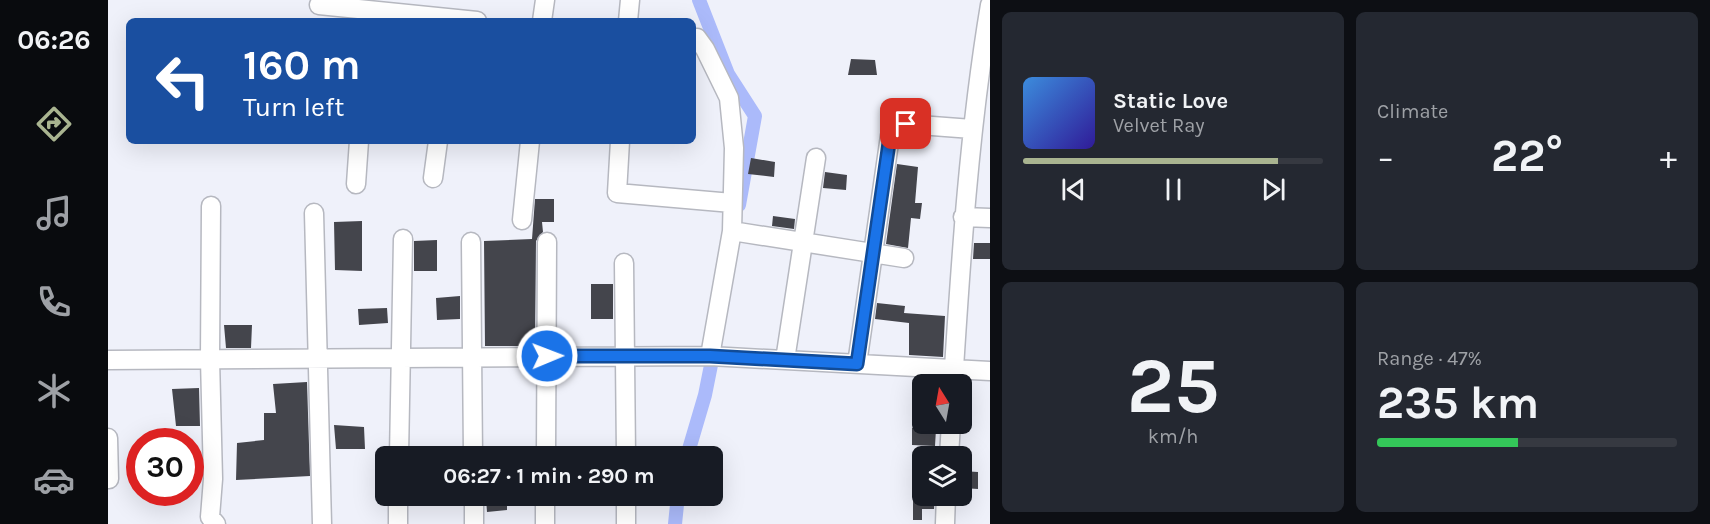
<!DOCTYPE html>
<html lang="en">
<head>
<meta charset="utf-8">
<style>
	:root { --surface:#171b24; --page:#242831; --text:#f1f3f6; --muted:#9ea1a6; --line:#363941; --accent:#a9b490 }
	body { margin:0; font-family:Karla,sans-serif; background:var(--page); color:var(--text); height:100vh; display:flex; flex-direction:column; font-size:22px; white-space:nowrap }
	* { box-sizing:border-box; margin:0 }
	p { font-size:20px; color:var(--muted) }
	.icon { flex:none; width:33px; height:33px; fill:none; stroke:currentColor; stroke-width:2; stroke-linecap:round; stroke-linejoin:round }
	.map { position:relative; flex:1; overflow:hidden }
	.details { display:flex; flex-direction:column; gap:12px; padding:12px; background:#0d0f14; width:720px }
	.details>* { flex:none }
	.guide { position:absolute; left:18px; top:18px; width:570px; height:126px; border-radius:9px; box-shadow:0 6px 24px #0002; background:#1a4fa0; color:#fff; overflow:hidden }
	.needle { width:39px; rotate:349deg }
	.controls { position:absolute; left:804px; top:374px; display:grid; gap:12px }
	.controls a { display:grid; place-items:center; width:60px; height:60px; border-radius:9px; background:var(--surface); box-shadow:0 6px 24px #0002; font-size:30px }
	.speed { position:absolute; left:18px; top:428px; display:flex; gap:12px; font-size:30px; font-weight:700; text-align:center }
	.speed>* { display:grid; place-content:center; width:78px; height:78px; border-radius:50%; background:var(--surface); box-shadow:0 6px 24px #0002; line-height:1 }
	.speed .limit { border:9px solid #d22; background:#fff; color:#111 }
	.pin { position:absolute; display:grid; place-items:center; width:51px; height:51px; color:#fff; margin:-26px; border-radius:12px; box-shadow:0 3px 9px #0006 }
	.me { position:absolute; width:66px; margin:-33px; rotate:89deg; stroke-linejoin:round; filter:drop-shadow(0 0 4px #0008) }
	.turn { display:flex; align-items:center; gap:21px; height:126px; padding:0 18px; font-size:27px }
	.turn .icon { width:78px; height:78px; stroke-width:2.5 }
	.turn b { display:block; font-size:42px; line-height:51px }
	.big { font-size:45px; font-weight:700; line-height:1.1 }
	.details .tile { flex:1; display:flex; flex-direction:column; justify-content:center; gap:9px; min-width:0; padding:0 21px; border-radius:9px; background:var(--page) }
	.details .dial { align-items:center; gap:0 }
	.dial b { font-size:78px; line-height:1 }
	.song { display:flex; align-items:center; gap:18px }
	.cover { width:72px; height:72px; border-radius:9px; background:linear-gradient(135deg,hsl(210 70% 55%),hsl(250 70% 35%)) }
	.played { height:6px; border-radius:3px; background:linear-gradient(90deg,var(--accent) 85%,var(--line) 85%) }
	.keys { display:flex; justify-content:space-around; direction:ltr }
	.heat { display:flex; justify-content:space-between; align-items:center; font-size:33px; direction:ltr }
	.charge { height:9px; border-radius:4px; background:linear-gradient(90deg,#34c759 47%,var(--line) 0) }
	.details .tiles { flex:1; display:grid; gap:12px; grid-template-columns:repeat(2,1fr) }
	.trip { position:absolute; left:267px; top:446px; width:348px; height:60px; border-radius:9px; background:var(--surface); box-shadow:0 6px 24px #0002; font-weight:700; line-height:60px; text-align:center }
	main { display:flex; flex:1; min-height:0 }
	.tab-bar { display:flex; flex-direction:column; width:108px; justify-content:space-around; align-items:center; background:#090b0e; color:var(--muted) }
	.tab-bar .icon { width:42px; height:42px }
	.tab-bar .selected { color:var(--accent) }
	.tab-bar b { font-size:27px; color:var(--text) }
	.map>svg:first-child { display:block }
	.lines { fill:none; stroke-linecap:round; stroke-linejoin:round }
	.canal { stroke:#abbafa; stroke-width:14 }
	.building { fill:#44454c }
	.minor-casing { stroke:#b6b8c0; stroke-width:21 }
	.minor { stroke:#fff; stroke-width:18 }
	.route-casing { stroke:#114b97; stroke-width:15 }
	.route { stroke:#1a73e8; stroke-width:10 }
</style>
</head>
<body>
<main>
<nav class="tab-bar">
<b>06:26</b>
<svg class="icon selected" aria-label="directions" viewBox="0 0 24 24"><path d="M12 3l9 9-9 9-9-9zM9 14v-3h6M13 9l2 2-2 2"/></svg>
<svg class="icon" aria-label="music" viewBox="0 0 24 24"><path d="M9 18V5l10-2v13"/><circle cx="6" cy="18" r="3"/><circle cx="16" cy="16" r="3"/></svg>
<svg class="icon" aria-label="phone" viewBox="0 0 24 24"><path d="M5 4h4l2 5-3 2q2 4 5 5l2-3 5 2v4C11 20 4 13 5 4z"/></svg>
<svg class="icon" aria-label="climate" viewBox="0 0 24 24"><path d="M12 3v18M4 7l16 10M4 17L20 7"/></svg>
<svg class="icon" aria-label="car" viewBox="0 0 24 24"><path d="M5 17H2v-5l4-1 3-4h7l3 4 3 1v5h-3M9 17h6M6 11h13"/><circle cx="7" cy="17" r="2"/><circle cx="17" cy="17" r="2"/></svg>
</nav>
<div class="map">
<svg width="882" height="524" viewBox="0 0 882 524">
	<rect width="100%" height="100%" fill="#eff1fa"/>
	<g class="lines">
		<!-- canal -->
		<path class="canal" d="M591,0L620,74L647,116L631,205
			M579,456L597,395L604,360
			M567,524L570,495"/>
	</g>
	<!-- building -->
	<path class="building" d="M743,59L767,60L769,75H740Z
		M643,158L667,162L666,177L640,174Z
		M789,164L810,167L807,203H814L812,219L803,218L800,248L778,244Z
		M717,172L739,175L738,190L715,188Z
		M427,199H446V222H434L435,232L428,241L427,346H377L376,241L424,239Z
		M665,216L687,219L686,229L664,226Z
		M254,221V271L227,270L226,222Z
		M329,240V271H306V241Z
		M866,243H882V259H865Z
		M483,284H505V319H483Z
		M352,296V319L329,320L328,298Z
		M769,303L797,306L796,313L837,316L835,357L801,355V323L767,319Z
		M279,308L280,323L251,325L250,309Z
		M116,325H144L143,348H118Z
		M199,382L202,476L128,480L129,443L156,440V413H168L165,384Z
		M91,388L92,426H68L64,389Z
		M226,425L256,427L257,449H228Z
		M804,428L828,429L827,446L804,445Z
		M854,471L870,472V489L854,488Z
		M805,491L814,492V495H827L826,509H814V520H805Z
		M405,495H426V505H399V510L379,512L378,498Z"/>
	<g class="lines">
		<defs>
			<path id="minor" d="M211,5L369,21
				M434,21L437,0
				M520,21L522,0
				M585,38H589L597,49L621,98L626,148L624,231L602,356
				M512,141L509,193L624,203
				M325,178L330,141
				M248,184L251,141
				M103,206L102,359L105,479L102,517L108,524
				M206,213L214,524
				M855,217L882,218
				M414,220L422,141
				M624,231L796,258
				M363,242L365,456
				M516,263L518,456
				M0,360L602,356L882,371
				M677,360L708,158
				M749,364L782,136L789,128L798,124L864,129
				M845,384C853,257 861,131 882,5
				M0,438L1,479
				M291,456L295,239
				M438,456L439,242
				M841,456L843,423
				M366,495V524
				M518,495V524
				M290,524V495
				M437,524V495
				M837,524L838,495"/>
		</defs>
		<!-- minor casing -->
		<use href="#minor" class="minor-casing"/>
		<!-- minor -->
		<use href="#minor" class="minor"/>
	</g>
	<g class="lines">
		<defs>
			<path id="route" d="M439,356H602L749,364L782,136L789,128L798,124"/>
		</defs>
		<!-- route casing -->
		<use href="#route" class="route-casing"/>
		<!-- route -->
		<use href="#route" class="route"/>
	</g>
</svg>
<div class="controls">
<a><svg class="needle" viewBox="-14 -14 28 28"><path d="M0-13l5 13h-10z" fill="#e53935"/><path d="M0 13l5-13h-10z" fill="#9ea1a6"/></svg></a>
<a><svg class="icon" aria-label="layers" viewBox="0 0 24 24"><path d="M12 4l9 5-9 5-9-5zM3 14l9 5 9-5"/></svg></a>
</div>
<div class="speed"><div class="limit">30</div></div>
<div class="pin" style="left:798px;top:124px;background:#d93025"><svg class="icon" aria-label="arrive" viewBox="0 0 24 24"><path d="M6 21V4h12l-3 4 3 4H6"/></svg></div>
<svg class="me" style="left:439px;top:356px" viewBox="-20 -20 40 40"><circle r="17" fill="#1a73e8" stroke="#fff" stroke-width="3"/><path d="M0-11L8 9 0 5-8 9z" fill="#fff"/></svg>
<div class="trip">06:27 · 1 min · 290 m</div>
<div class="guide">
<div class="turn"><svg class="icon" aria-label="left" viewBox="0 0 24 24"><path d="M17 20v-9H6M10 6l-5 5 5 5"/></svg><div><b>160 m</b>Turn left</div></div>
</div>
</div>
<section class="details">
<div class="tiles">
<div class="tile">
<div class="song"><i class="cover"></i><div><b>Static Love</b><p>Velvet Ray</p></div></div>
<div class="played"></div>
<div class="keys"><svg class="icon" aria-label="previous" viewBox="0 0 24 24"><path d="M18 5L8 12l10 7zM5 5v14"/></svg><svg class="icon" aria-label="pause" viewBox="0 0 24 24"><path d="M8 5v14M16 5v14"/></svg><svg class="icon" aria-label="next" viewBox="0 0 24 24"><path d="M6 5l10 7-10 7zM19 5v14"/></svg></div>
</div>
<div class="tile"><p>Climate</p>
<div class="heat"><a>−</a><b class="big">22°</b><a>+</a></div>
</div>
<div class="tile dial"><b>25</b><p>km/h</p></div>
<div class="tile"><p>Range · 47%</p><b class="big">235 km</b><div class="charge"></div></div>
</div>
</section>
</main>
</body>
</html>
